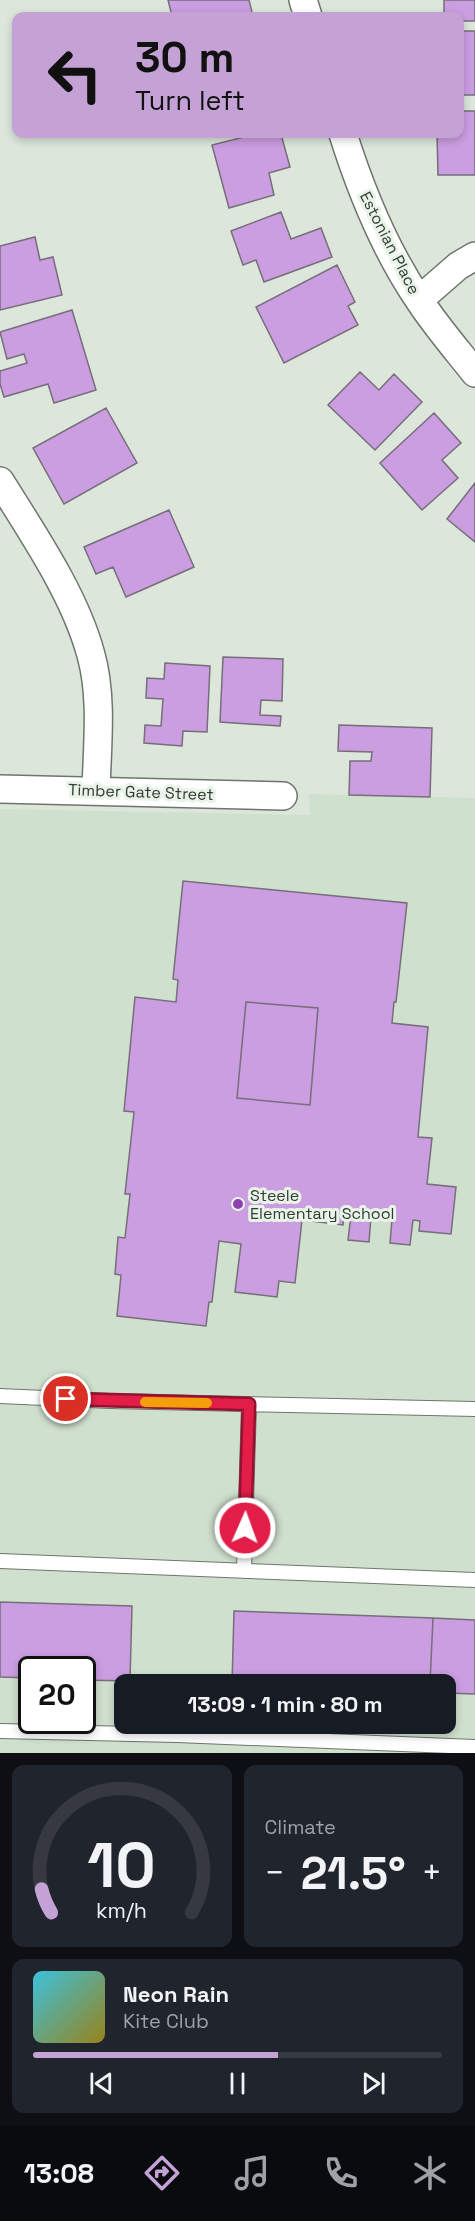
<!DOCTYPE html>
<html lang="en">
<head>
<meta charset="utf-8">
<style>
	:root { --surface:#171b24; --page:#20242c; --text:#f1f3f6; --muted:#9ea1a6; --line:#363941; --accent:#c5a2d6 }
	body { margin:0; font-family:"Space Grotesk",sans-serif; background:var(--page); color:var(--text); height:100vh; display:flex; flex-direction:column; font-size:22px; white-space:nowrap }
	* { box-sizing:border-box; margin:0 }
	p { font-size:20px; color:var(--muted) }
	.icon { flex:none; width:33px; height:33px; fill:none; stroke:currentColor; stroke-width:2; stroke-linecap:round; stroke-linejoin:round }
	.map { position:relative; height:1753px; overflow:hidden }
	.side { display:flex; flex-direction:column; gap:12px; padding:12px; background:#0d0f14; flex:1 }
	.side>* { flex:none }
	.hud { position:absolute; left:12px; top:12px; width:452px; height:126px; border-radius:12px; box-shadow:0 3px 9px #0003; background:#c5a2d6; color:#111; overflow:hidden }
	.speed { position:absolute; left:18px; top:1656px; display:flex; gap:12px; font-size:30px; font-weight:700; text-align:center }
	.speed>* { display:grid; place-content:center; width:78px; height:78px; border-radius:50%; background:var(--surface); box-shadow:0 3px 9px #0003; line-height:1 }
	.speed .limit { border:3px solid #111; border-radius:9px; background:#fff; color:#111 }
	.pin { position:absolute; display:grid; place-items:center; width:51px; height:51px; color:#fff; margin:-26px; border:3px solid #fff; border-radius:50%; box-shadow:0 2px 6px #0007 }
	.me { position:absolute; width:66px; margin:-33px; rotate:2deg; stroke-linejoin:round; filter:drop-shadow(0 0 4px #0008) }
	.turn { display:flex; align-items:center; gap:21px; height:126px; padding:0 24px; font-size:27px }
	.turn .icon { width:78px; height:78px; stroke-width:2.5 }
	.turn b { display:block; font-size:42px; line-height:51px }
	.big { font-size:45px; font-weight:700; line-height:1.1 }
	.side .widget { flex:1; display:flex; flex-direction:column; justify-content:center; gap:9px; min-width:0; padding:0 21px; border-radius:12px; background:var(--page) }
	.side .dial { align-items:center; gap:0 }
	.dial svg { height:156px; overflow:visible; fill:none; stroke:var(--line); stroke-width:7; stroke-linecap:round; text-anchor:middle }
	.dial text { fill:var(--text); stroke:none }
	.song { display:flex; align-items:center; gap:18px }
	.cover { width:72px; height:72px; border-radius:9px; background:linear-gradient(135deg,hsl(190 70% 55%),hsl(50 70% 35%)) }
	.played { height:6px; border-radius:3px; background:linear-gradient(90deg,var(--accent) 60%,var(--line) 60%) }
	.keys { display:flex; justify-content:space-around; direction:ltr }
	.heat { display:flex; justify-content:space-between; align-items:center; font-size:33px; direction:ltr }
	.side .tiles { flex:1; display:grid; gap:12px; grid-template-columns:1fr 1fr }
	.widget:last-child { grid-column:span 2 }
	.trip { position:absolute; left:114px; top:1674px; width:342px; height:60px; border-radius:12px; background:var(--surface); box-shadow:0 3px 9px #0003; font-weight:700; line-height:60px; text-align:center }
	.menu { display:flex; height:96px; justify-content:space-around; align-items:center; background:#090b0e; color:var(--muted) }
	.menu .icon { width:42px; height:42px }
	.menu .current { color:var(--accent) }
	.menu b { font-size:27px; color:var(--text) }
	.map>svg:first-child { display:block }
	.built { fill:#d0e0ce; fill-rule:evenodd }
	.building { fill:#cb9de1; stroke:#766e79; stroke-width:1.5 }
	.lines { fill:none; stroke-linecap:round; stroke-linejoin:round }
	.service-casing { stroke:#6d766b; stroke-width:16 }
	.minor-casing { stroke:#6d766b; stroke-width:30 }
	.service { stroke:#fff; stroke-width:14 }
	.minor { stroke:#fff; stroke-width:27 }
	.route-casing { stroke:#92132f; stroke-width:15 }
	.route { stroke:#e11d48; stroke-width:10 }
	.slow { stroke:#f59e0b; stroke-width:10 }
	.poi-dot { fill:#8f40b0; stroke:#e9f4e8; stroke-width:2 }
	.labels { text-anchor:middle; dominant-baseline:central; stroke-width:6; stroke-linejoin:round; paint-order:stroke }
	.street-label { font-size:16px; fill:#353934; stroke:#e9f4e8 }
	.poi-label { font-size:16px; fill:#353934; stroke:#e9f4e8; text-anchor:start }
</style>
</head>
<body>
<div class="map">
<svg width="475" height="1753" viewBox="0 0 475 1753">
	<rect width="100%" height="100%" fill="#dce6db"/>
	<!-- built -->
	<path class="built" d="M309,794L475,798V1753H0V809L310,815ZM32,1670H82V1720H32ZM124,1684H446V1724H124Z"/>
	<!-- building -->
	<path class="building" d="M168,0H249L253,16H172Z
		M444,0H475V21H459V16H444Z
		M459,31H475V95H459Z
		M459,111H475V175H438L437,134H459Z
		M256,134H281L290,167L269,173L274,195L229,208L212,145Z
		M281,212L291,239L321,228L332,257L264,282L256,260L243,265L231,231Z
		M35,237L40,260L53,257L62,295L0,310V246Z
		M337,265L355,302L348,306L358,325L284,363L256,307Z
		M72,310L96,390L54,403L48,384L4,397L0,384V371L27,363L24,354L7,359L0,332Z
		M360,372L379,390L394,374L422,402L375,450L328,405Z
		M106,408L137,463L64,504L33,448Z
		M434,413L461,443L442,460L458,478L422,510L380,463Z
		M475,483V542L447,519Z
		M169,510L194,567L126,597L113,567L96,574L84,547Z
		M223,657L283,659L282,701L261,700L260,715L281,716L280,726L220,722Z
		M165,663L210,666L207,732L183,731L182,746L144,743L145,725L161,726L163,699L146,698L147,678L164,679Z
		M339,725L432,728L430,797L349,795L350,761H371L372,752L338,751Z
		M183,881L407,903L396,1002H394L392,1023L428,1027L418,1137L432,1138L427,1184L456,1187L451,1234L419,1231L420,1221L413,1220L410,1245L390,1243L392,1219L371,1217L369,1242L348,1240L351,1215L344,1214L343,1225L302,1220L295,1283L279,1281L277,1297L235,1292L241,1244L219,1241L212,1302H209L206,1326L117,1316L121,1275L115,1274L118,1237L125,1238L130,1194H125L134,1112L124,1111L135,997L176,1002L178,980L173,979Z
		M246,1002L318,1008L310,1105L237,1098Z
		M0,1602L132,1606L130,1681L82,1680V1670H32V1678L0,1677Z
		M234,1611L433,1618L430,1684H232Z
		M433,1618L475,1620V1694L446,1693V1684H430Z"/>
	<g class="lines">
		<defs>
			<path id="service" d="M0,1396L110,1401L475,1409
				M0,1561L475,1580
				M244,1571L249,1404
				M0,1731L177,1735L475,1747"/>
			<path id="minor" d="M303,0L308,16
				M343,134C361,191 385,250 419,300C436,326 456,349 475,373
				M419,300L458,266L475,256
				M0,481C33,534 75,595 91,655C103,698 97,747 96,791
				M0,789L283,796"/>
		</defs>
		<!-- service casing -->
		<use href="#service" class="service-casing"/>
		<!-- minor casing -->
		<use href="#minor" class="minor-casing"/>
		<!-- service -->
		<use href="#service" class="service"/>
		<!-- minor -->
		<use href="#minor" class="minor"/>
	</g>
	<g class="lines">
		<defs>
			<path id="route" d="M66,1399L249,1404L245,1528"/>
		</defs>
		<!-- route casing -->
		<use href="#route" class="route-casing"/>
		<!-- route -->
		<use href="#route" class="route"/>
		<!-- slow -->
		<path class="slow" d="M145,1402L207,1403"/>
	</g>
	<!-- markers -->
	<circle class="poi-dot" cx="238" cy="1204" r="6"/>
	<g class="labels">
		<!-- street labels -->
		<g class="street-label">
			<text transform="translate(390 243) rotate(63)">Estonian Place</text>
			<text transform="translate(141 792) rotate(2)">Timber Gate Street</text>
		</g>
		<!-- poi labels -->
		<g class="poi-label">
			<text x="250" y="1195">Steele<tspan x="250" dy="18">Elementary School</tspan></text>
		</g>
	</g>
</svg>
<div class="speed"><div class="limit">20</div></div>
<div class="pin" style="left:66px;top:1399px;background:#d93025"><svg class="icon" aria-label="arrive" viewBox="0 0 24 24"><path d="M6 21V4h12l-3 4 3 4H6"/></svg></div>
<svg class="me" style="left:245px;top:1528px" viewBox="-20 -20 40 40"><circle r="17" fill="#e11d48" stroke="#fff" stroke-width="3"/><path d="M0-11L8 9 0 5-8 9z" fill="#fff"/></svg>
<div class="trip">13:09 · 1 min · 80 m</div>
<div class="hud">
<div class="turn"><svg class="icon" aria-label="left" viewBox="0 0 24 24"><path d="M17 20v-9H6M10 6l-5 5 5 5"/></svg><div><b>30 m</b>Turn left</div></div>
</div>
</div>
<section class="side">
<div class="tiles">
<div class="widget dial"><svg viewBox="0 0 100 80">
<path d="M14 69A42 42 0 1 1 86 69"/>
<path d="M14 69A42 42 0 0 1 9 57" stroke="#c5a2d6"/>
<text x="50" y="56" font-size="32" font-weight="700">10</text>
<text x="50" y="72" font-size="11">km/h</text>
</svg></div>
<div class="widget"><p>Climate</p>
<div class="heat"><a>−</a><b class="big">21.5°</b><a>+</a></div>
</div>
<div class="widget">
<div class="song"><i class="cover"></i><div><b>Neon Rain</b><p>Kite Club</p></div></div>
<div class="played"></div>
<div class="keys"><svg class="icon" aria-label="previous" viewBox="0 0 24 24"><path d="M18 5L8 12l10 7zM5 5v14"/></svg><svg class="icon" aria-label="pause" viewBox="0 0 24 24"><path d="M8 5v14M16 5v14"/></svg><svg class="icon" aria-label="next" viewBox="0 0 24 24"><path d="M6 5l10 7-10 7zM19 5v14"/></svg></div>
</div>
</div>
</section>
<nav class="menu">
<b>13:08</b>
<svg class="icon current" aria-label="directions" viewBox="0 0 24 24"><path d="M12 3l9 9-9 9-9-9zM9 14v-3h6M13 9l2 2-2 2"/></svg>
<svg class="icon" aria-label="music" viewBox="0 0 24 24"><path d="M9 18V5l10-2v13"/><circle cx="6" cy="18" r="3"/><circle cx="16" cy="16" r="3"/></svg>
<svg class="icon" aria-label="phone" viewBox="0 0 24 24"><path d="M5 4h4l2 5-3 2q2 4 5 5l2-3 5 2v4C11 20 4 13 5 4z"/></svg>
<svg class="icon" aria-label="climate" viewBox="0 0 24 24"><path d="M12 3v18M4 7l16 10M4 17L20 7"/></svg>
</nav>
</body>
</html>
